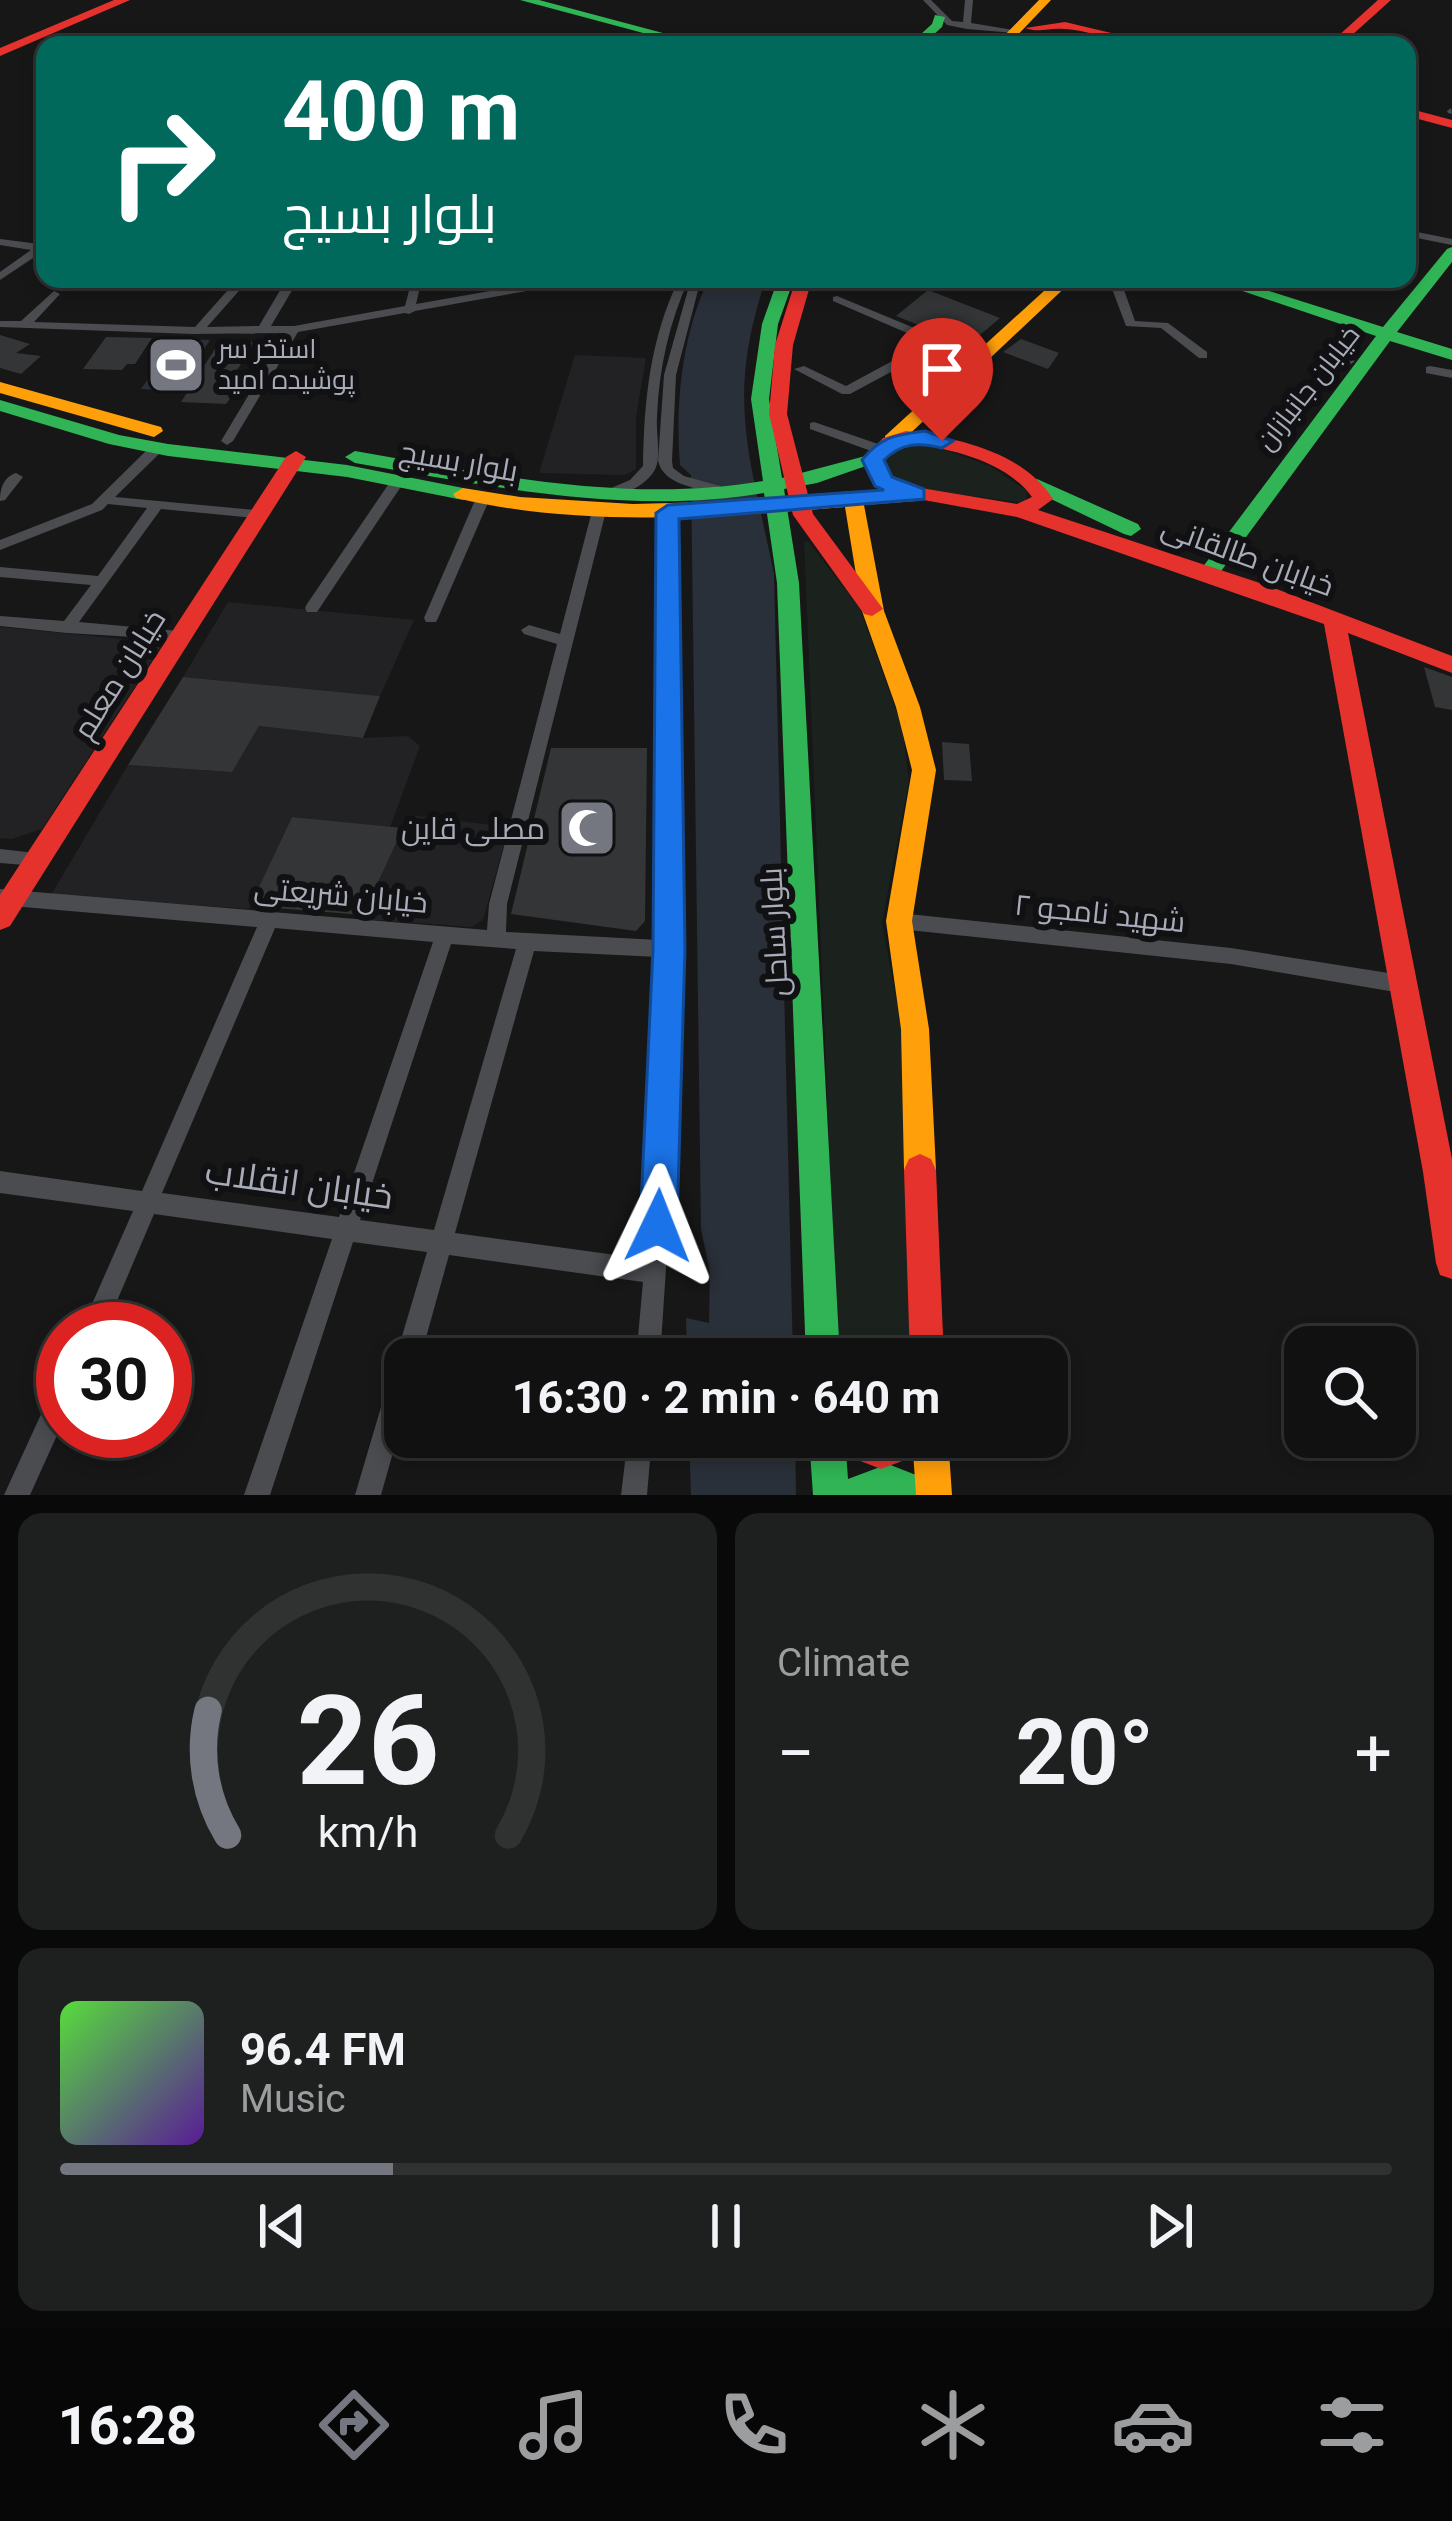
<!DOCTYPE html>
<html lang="en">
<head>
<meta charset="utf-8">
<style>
	:root { --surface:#111; --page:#1e1f1f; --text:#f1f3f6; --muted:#9c9d9f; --line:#303131; --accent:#757780 }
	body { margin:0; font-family:Roboto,Cairo,sans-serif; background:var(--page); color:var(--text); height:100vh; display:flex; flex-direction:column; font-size:45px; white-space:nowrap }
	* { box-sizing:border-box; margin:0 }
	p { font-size:39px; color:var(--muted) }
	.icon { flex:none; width:66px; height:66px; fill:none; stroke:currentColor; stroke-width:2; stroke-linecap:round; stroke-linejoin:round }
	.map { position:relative; height:1495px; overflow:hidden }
	.side { display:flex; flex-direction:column; gap:18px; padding:18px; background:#090909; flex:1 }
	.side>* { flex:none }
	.guide { position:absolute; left:36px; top:36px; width:1380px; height:252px; border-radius:24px; box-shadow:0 6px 18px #0003,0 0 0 3px var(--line); background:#00695c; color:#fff; overflow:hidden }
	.fabs { position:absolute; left:1284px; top:1326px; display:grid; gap:24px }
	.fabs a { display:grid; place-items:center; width:132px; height:132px; border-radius:24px; background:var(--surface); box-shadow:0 6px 18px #0003,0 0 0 3px var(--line); font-size:60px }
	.speed { position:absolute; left:36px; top:1302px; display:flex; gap:24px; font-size:60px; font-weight:700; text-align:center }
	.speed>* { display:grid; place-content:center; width:156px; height:156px; border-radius:50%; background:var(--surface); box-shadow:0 6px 18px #0003,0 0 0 3px var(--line); line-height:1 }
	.speed .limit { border:18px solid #d22; background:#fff; color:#111 }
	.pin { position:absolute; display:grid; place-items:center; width:102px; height:102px; color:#fff; margin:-123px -51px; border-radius:50% 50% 50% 0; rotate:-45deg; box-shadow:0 0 12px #0007 }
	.pin .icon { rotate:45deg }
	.me { position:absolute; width:132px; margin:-66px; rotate:2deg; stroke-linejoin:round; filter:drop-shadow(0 0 9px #0008) }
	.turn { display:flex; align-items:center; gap:42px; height:252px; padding:0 48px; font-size:54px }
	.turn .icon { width:156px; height:156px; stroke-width:2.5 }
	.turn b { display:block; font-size:84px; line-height:102px }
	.big { font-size:90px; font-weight:700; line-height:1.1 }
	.side .tile { flex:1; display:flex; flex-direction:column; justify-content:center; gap:18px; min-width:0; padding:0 42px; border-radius:24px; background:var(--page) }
	.side .dial { align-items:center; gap:0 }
	.dial svg { height:312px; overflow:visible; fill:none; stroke:var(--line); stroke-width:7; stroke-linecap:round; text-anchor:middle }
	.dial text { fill:var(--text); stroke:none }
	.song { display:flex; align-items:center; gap:36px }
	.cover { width:144px; height:144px; border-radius:18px; background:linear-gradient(135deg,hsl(110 70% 55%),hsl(270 70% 35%)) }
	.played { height:12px; border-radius:6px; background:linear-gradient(90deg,var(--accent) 25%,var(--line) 25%) }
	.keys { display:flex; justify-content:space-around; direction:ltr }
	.heat { display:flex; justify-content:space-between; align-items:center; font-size:66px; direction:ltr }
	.side .tiles { flex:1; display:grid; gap:18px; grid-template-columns:1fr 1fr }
	.tile:last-child { grid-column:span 2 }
	.trip { position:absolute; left:384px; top:1338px; width:684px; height:120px; border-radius:24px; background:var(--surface); box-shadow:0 6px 18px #0003,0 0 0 3px var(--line); font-weight:700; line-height:120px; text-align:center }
	.menu { display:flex; height:192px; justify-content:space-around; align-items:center; background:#070707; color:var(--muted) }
	.menu .icon { width:84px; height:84px }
	.menu .selected { color:var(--accent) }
	.menu b { font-size:54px; color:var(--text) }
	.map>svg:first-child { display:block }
	.built { fill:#222124 }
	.green { fill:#1b211d }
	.water { fill:#2a3039 }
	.building { fill:#343537 }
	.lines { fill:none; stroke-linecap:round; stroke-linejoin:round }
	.street { fill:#4b4c50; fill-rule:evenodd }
	.fast { fill:#30b455; fill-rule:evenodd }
	.slow { fill:#ff9f0a; fill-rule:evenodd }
	.jam { fill:#e5322d; fill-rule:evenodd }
	.route { fill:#1a73e8; stroke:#114b97; stroke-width:3 }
	.labels { text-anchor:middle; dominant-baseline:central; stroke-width:12; stroke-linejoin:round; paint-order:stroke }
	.far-poi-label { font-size:27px; fill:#a8abb8; stroke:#111113; text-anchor:start }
	.far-street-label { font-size:27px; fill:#a8abb8; stroke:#111113 }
	.street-label { font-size:30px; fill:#a8abb8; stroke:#111113 }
	.poi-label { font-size:30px; fill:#a8abb8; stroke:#111113; text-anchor:end }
	.near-street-label { font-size:36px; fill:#a8abb8; stroke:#111113 }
</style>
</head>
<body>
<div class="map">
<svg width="1452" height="1495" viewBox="0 0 1452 1495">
	<rect width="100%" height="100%" fill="#171717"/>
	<!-- built -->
	<path class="built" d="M575,355L646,358L636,417V469L625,475L539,473Z
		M228,602L414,620L380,696L183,677Z
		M0,627L163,643L42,829L12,839L0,838Z
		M259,726L363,738L408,736L420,746L390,827L292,817L249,909L51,895L128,765L231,772Z
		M408,815L509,827L483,920L472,927L362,919Z"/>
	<!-- green -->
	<path class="green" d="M917,440L990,466L1027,491L1025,503L902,487L880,467L883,455Z
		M804,541H808L860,609L902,727L909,781L882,923L902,1030L914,1359H838Z"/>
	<!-- water -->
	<path class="water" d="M709,279H766C725,399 750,456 774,574L793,1359H687L686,1318L709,1323L710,1273L701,1229L691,475L680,465C675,406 682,333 709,279Z
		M176,339L210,340L177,391L141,389Z
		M689,1437H795L796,1495H691Z"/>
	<!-- building -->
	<path class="building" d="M928,290L1000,318L968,345L896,316Z
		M0,335L30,344L16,353L41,356L21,374L0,368Z
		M106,337L152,338L135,364H127L122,370L83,369Z
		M1021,339L1059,353L1048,369L1003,352Z
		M220,341L255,342L227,386H239L226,404L181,402Z
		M1424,667L1452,677V710L1435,707Z
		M183,677L380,696L363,738L259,726L232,772L128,765Z
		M942,742L969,744L972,781L944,780Z
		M551,748H647L645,921L636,931L511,914Z
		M292,817L403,828L363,915L250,906Z"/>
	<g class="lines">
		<!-- street -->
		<path class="street" d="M923,0H931L952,21L963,22L965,0H973L971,23L1019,31L1015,33L967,29L947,25Z
			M1451,108L1452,114L1448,113L1447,111Z
			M1407,230L1452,239V245L1407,236Z
			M0,239L39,244L45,242V250L0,280V272L31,250L0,245Z
			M412,279H422L416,304L558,279H582L577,282L415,311L409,314L405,313L298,332L233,441L227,445L221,441L286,333L193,334L0,327V321H21L54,291L60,294L34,322L195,327L235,282L239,281L245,284L207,327L259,326L282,287L288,284L294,287L271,326H294L405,306Z
			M679,279H689C669,323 659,368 657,417C656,431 660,450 657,464C652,484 622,497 604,497V491L630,480L643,466C644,400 650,339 679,279Z
			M691,279H701L676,375L672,461L673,468L684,476L720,486V492L715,493C694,487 664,485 658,461L664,375Z
			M1132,279H1142L1139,290H1124L1135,321L1168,323L1207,352V358H1199L1161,328L1126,326L1111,286L1117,283L1130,284Z
			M837,296L982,356L984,359L974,362L930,343L917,358L850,394H842L794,369L804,366L846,386L909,352L921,339L833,301V297Z
			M1351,320L1357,323L1354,362L1348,366L1342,362L1345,323Z
			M1430,366L1452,370V378L1426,373V367Z
			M814,422L884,446L885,449L879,453L874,452L810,429V423Z
			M157,444L162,445V451L115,497L255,510L262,514L255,518L161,509L79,622L178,631L186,636L183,640L67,633L0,626V616L64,621L91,585L0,577V567L98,576L147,508L108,504L102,510L0,550V540L92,504L152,445Z
			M16,473L23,477L5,500L0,501C0,490 3,477 16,473Z
			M397,478L404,482L317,612H307L305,608L307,604L392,479Z
			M483,494L490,498L438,618L436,622H426L424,618L476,498Z
			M599,507L606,511L507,904L506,932L659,940L661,513L663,510H673L678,949L674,1148L660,1359H636L643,1282L449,1255L420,1359H405V1410L381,1495H355L427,1252L353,1242L270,1495H244L332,1239L154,1214L105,1329H81L133,1211L0,1193V1171L142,1191L257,927L0,905V889L487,930L489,904L557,644L524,634L521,630L529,625L560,634L592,511ZM275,928L433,942L339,1217L162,1193ZM451,944L516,949L434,1230L360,1220ZM534,951L659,957L652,1148L645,1259L455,1233Z
			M0,849L44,854L47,859L44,864L38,866L0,863Z
			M899,913L1231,948L1401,975L1408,978L1411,984L1408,990L1401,993L1231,964L899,929L892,927L890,921L892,915Z
			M63,1383V1422L30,1495H4L54,1386Z
			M628,1437H652L647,1495H621Z"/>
		<!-- fast -->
		<path class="fast" d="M520,0H539L708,45H688Z
			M935,15L945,17L942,27L922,45H909L932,24Z
			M1452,247V262L1397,332L1452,349V360L1390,341L1216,578H1202L1198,573L1202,568L1376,336L1207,279H1231L1383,327L1447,249Z
			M778,279H794L778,324L769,399L782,478L873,454L883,460L817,483L784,489L799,583L840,1359H806L777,583L764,493C629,516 488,486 355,463L345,457L355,451C487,474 628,504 763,481L751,399L762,324Z
			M0,400L119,435L168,444L347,465L463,488L473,494L463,500L347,477L168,456L109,444L0,411Z
			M1037,479L1138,524L1141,529L1131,536L1124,534L1030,489L1027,485Z
			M809,1437H845L848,1479L888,1464L934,1482L939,1495H813Z"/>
		<!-- slow -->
		<path class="slow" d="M1039,0H1051L1008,45H995Z
			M1057,279H1074L899,444H885V436Z
			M0,382L161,427L163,431L154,437L0,393Z
			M463,488L520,497L633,504L746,501L853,491H923L926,495L916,501L864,505L884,611L920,707L936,770L912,921L929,1029L936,1170L931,1181L920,1186L909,1181L904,1170L901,1029L886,921L912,770L896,707L862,611L845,507C717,517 582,528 456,498L453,494Z
			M912,1437H948L952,1495H916Z"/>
		<!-- jam -->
		<path class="jam" d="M114,0H130L0,56V48Z
			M1378,0H1391L1341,45H1328Z
			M1065,22L1149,42L1151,45C1120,45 1093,30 1063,29C1049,28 1038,33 1025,28Z
			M1407,108L1452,120V128L1407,116Z
			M796,279H812L793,345L787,414L813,514L883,609L872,616L864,614L793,515L769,414L775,345Z
			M906,431C958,438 1023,452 1053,499L1038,510L1269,586L1452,656V673L1348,633L1452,1159V1279L1440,1275L1436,1263L1423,1172L1324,624L1017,517L891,494L876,486L863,460L883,438ZM907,443C949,448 1006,461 1032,497L1017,504L903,485L891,478L883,461L897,446Z
			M296,451L306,457L10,926L0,930V895L286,457Z
			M920,1154L931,1159L936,1170L944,1359H910L904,1170L909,1159Z
			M827,1437H936L931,1450L881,1469L832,1450Z"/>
	</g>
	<!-- route -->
	<path class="route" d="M925,431L953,441L942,448C918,442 901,443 884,460L892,477L924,489V499L679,519L685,949L677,1226L671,1239L658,1244L645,1239L640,1226L653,949L656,513L668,505L884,490L875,486L862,460C881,436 896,435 925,431Z"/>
	<!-- icons -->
	<defs>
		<symbol id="stadium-square" viewBox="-11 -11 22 22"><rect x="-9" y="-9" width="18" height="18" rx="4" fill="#757780" stroke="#111113"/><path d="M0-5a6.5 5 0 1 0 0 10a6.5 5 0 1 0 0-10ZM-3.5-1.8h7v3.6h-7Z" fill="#fff"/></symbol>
		<symbol id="mosque-square" viewBox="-11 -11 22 22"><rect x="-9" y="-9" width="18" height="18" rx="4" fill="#757780" stroke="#111113"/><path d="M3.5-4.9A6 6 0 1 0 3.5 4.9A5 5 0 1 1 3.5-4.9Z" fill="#fff"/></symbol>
	</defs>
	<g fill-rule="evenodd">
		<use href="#stadium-square" x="143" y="332" width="66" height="66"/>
		<use href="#mosque-square" x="554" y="795" width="66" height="66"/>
	</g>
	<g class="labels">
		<!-- far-poi labels -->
		<g class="far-poi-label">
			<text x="218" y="349">استخر سر<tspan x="218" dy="31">پوشیده امید</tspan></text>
		</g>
		<!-- far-street labels -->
		<g class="far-street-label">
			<text transform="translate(1308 388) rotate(-52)">خیابان جانبازان</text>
		</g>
		<!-- street labels -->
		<g class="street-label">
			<text transform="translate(459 461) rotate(10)">بلوار بسیج</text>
			<text transform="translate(1248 556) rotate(20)">خیابان طالقانی</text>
			<text transform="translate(119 674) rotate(-58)">خیابان معلم</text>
			<text transform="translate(341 895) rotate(5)">خیابان شریعتی</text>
			<text transform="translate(1100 913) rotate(6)">شهید نامجو ۲</text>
			<text transform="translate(774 932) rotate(-93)">بلوار ساحل</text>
		</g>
		<!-- poi labels -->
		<g class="poi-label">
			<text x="545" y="828">مصلی قاین</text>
		</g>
		<!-- near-street labels -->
		<g class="near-street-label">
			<text transform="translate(299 1184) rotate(8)">خیابان انقلاب</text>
		</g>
	</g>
</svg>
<div class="fabs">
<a><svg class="icon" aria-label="search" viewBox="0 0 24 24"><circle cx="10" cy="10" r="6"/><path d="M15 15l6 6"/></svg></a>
</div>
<div class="speed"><div class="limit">30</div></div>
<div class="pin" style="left:942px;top:441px;background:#d93025"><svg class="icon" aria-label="arrive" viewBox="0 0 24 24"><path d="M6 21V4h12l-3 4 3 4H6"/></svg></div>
<svg class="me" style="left:658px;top:1226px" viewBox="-20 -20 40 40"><path d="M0-17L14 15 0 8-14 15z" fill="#1a73e8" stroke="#fff" stroke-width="4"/></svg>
<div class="trip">16:30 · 2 min · 640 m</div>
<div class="guide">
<div class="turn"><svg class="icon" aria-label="right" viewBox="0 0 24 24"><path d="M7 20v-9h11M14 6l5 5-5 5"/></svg><div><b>400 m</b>بلوار بسیج</div></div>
</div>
</div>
<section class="side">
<div class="tiles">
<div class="tile dial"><svg viewBox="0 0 100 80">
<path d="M14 69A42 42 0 1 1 86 69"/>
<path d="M14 69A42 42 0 0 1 9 37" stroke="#757780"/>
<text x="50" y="56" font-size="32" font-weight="700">26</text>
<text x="50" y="72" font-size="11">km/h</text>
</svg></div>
<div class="tile"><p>Climate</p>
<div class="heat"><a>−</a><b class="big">20°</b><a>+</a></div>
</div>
<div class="tile">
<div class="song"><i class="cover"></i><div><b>96.4 FM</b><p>Music</p></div></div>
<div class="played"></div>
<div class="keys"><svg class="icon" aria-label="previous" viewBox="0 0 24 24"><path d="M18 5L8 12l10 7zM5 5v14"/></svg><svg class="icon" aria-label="pause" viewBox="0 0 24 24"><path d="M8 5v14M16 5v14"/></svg><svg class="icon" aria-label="next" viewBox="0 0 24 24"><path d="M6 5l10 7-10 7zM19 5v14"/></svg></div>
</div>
</div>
</section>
<nav class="menu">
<b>16:28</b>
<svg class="icon selected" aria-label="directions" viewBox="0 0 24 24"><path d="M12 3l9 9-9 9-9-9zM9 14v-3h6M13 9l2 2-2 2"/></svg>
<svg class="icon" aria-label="music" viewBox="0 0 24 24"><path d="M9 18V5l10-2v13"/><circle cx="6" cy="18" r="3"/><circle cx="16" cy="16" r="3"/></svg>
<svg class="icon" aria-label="phone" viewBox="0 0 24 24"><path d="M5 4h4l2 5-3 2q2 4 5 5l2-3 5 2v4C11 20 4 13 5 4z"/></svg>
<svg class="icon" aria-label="climate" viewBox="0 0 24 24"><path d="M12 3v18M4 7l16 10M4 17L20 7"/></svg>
<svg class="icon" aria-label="car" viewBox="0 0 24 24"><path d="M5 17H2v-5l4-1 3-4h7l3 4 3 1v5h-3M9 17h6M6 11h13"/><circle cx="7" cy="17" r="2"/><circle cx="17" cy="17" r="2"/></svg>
<svg class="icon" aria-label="filters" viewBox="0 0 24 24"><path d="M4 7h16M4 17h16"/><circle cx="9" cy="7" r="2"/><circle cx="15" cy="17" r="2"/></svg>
</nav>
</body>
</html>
